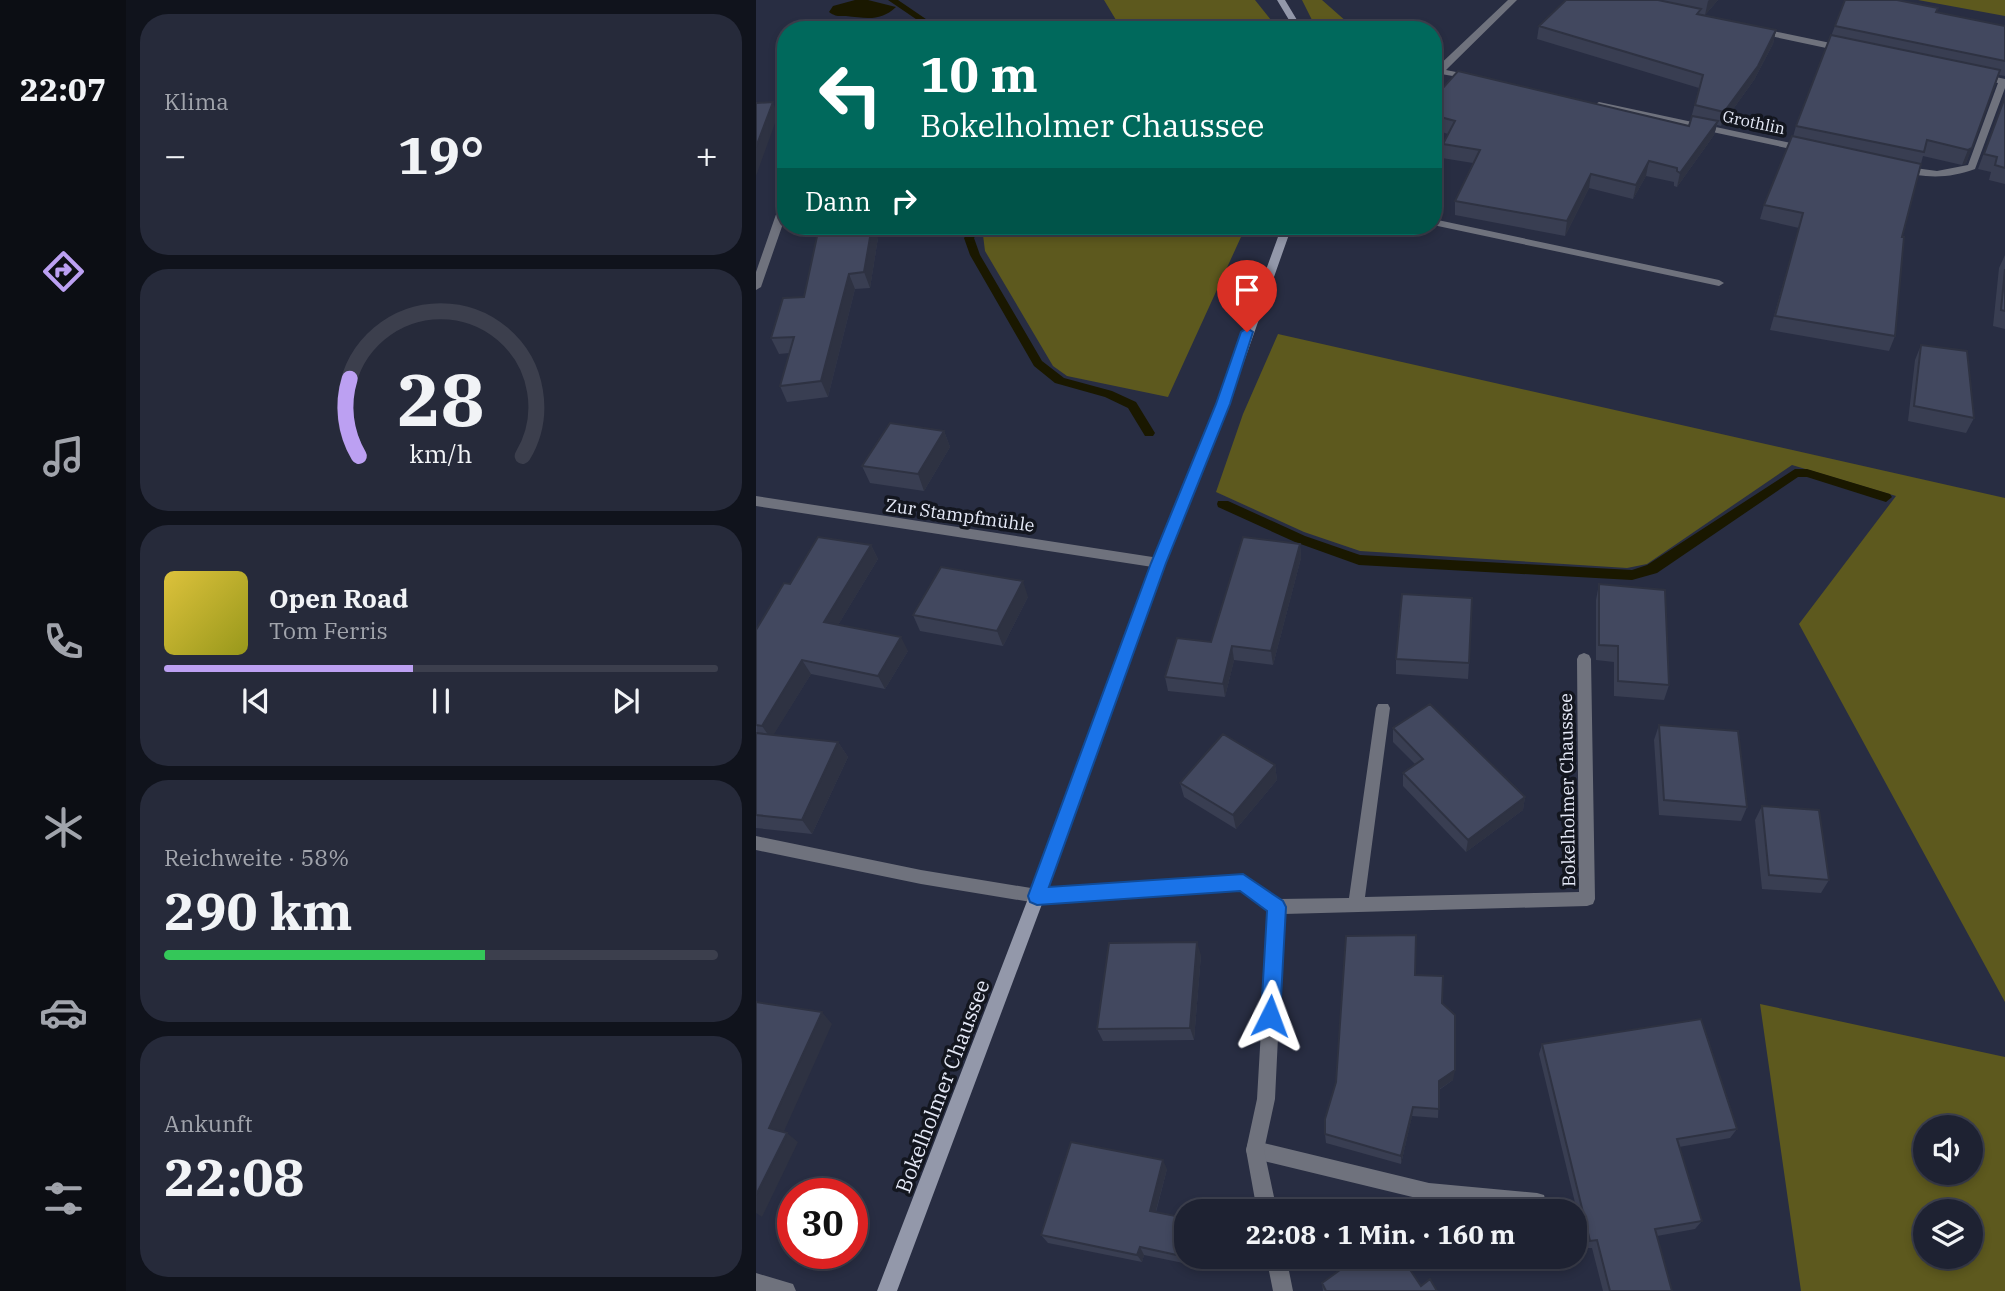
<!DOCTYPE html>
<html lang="de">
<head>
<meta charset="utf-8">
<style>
	:root { --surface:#1e2232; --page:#262a3a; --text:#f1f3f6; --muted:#a1a4ac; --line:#3c3f4d; --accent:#bca0f2 }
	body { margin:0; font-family:"IBM Plex Serif",serif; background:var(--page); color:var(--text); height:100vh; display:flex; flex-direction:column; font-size:26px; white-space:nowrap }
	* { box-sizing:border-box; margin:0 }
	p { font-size:23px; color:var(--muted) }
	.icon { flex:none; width:38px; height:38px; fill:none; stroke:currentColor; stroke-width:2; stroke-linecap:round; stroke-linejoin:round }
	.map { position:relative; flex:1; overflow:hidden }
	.drawer { display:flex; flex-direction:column; gap:14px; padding:14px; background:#10131c; width:630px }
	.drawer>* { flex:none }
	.guide { position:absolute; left:21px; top:21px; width:665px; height:214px; border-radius:28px; box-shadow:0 4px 10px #0003,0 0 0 2px var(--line); background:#00695c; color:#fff; overflow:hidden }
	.controls { position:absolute; left:1157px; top:1115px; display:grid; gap:14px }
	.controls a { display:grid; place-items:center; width:70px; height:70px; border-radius:50%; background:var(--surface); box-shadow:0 4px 10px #0003,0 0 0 2px var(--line); font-size:35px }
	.speed { position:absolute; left:21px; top:1178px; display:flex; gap:14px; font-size:35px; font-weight:700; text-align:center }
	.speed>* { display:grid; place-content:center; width:91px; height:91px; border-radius:50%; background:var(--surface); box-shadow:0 4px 10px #0003,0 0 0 2px var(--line); line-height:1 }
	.speed .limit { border:10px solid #d22; background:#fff; color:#111 }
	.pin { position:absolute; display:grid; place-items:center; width:60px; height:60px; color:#fff; margin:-72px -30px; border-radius:50% 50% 50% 0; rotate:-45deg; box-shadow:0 0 7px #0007 }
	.pin .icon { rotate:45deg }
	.me { position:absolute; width:77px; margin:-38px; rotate:3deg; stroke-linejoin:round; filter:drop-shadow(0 0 5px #0008) }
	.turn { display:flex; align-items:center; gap:24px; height:147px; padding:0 28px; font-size:32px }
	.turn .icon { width:91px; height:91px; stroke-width:2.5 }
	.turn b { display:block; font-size:49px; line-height:60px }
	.then { display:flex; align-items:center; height:66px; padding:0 28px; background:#0003; gap:14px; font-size:26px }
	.big { font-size:52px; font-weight:700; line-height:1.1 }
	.drawer .widget { flex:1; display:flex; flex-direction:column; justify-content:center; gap:10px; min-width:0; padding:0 24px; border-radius:28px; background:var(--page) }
	.drawer .dial { align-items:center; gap:0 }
	.dial svg { height:182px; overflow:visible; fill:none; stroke:var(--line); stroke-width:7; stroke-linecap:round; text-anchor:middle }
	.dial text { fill:var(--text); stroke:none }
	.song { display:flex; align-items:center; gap:21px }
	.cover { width:84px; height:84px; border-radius:10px; background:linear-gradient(135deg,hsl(50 70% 55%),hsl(60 70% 35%)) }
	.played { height:7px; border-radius:4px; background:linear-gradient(90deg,var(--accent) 45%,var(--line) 45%) }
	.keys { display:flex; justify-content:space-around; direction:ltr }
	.heat { display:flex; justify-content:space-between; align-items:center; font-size:38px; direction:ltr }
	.charge { height:10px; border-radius:5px; background:linear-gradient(90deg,#34c759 58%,var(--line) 0) }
	.trip { position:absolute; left:418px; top:1199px; width:413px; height:70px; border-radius:28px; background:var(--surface); box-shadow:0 4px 10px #0003,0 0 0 2px var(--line); font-weight:700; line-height:70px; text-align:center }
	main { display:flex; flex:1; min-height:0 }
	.tab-bar { display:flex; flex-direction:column; width:126px; justify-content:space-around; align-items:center; background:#0c0e14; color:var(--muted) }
	.tab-bar .icon { width:49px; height:49px }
	.tab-bar .current { color:var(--accent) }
	.tab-bar b { font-size:32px; color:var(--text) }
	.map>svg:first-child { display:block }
	.green { fill:#5d591e; fill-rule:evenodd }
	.water { fill:#1a1800 }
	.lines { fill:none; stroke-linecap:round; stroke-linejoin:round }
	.stream { fill:#1a1800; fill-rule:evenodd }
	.lane { fill:#6f727d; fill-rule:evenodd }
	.street { fill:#6f727d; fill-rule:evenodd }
	.secondary { fill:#9398aa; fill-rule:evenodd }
	.wall { fill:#393e52 }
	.shaded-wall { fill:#2e3242 }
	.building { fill:#42485f; stroke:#2e3242; stroke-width:2 }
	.route { fill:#1a73e8; stroke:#114b97; stroke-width:2 }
	.labels { text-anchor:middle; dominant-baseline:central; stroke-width:7; stroke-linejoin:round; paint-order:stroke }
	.far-street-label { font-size:16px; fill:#e5e9f7; stroke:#13161f }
	.street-label { font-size:18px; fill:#e5e9f7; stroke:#13161f }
	.near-street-label { font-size:21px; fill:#e5e9f7; stroke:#13161f }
</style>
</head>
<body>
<main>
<nav class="tab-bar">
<b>22:07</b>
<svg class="icon current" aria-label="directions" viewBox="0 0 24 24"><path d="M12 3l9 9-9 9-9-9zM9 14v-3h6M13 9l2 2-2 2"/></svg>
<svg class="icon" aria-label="music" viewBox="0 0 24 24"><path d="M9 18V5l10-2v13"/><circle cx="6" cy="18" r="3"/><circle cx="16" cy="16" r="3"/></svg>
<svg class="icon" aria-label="phone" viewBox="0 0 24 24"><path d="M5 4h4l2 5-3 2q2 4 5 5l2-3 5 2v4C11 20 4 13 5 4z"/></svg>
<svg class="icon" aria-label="climate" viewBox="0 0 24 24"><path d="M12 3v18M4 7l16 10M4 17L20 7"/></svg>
<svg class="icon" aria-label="car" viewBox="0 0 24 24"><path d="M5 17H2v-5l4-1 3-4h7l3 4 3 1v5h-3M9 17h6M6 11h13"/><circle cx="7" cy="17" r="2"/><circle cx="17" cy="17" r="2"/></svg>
<svg class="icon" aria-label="filters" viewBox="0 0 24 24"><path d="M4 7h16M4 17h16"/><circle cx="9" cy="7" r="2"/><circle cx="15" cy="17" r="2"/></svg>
</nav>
<section class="drawer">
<div class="widget"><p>Klima</p>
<div class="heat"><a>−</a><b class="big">19°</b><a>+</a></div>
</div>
<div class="widget dial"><svg viewBox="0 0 100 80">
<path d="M14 69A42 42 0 1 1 86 69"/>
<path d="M14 69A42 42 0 0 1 10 35" stroke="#bca0f2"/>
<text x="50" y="56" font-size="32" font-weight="700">28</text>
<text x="50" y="72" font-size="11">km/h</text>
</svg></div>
<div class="widget">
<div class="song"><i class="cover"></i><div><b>Open Road</b><p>Tom Ferris</p></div></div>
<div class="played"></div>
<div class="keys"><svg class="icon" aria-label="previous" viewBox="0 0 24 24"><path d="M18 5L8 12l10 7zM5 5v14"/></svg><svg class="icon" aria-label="pause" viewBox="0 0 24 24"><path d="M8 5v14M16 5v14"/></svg><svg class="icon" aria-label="next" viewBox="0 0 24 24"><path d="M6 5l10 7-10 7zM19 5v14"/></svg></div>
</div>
<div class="widget"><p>Reichweite · 58%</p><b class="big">290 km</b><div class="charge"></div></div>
<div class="widget"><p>Ankunft</p><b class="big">22:08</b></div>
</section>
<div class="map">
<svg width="1249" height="1291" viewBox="0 0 1249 1291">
	<rect width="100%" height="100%" fill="#282d42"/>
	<!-- green -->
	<path class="green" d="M348,0H499L515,20L520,30H366Z
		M546,0H566L600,30H561Z
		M1162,0H1249V16Z
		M232,226H490L412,397L311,376L297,366L229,251L227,235Z
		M522,334L1249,498V1002L1043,624L1140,496L1036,465L891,564L871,568L604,551L548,532L460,492L487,414Z
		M1004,1004L1249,1057V1291H1045ZM1214,1127V1172H1169V1127ZM1214,1211V1256H1169V1211Z"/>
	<!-- water -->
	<path class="water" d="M99,0H112L140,7C124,22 110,18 90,16C83,16 80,17 73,12L77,6Z"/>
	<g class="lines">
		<!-- stream -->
		<path class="stream" d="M132,0H142L186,30H176Z
			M216,226H226L218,238L224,255L286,361L308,378L356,391L380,402L399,433L397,436H389L372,408L349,397L299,383L278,366L214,255L208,238Z
			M1039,469H1051L1134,494L1136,497L1130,502L1051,477H1042L901,573L876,580L603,565L539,542L462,507L461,504L462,501H472L549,536L604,555L876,570L891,565Z"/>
		<!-- lane -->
		<path class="lane" d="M0,836L165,870L281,889L287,891L289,896L287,901L281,903L165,884L0,850Z
			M499,1141L673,1183L781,1193L788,1195L790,1202L788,1209L776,1211L673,1201L499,1159L492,1157L490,1150L492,1143Z
			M0,1273L37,1284L40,1291H0Z"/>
		<!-- street -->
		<path class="street" d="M752,0H761L690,70L720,76V80L685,74L677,76V71Z
			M1003,28L1089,46L1093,49L1089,52L1000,33L999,31Z
			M1222,73L1249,79V88L1219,169C1193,179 1168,178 1141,171V167L1144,166L1181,171L1212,165L1242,83L1219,78L1218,76Z
			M843,102L1049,146L1054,149L1049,152L840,107L838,105Z
			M30,197V215L5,287L0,290V272L25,200Z
			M677,219L963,280L968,283L963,286L677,225Z
			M0,496L403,558L410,563L403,568L0,506Z
			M828,653L833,655L835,659L839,899L837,904L831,906L528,914L519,1099L508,1150L521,1211H501L490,1150L501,1099L512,910L484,890L281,903L275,901L273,896L275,891L281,889L487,876L523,899L593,898L620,708L622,704H632L634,708L609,897L823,892L821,659L823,655Z
			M510,1256H530L537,1291H517Z"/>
		<!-- secondary -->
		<path class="secondary" d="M521,0H529L547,30H539Z
			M526,226H536L473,404L410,563L289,896L141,1291H121L273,896L396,563L461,404Z"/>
	</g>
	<!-- wall -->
	<path class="wall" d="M810,0H962L949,15L1020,30L1017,44L998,80L965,126L961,125L958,135L921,187L918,186V182L890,176L877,199L833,188L809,236L699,215V201L717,163L686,158L687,144L692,134L677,129V99L933,126L943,88L781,39L783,26Z
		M1181,12L1249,26V76L1243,75L1210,163L1206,165L1167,156L1146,237L1139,336L1133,351L1014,330L1043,228L1004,219L1008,205L1037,137L1040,126L1079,26Z
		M1249,96V184L1233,180L1235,172L1222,169Z
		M122,238L114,288L99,289L72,397L31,402L24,386L33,353L23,354L15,338L48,297Z
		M1249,255V329L1237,326L1243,268Z
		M1165,345L1218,418L1210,433L1152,421L1159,360Z
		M188,431L194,447L168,491L114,483L106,466Z
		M544,544L545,558L517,665L478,660L469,697L412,691L409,677L455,642Z
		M115,545L122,559L82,625L152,651L129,689L55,674L17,735L82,742L92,757L56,834L0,828V630L34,584Z
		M843,584L913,685L908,700L858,696V662L840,660V600Z
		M272,597L247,646L164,631L157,615Z
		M640,659L713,663L712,679L640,674Z
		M903,725L991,807L985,821L903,815L898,740Z
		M637,728L769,797L767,810L710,852L647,786V773L659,764L637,742Z
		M519,765L521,780L480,829L428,797L424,783Z
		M1006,806L1073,880L1065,893L1006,889L999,820Z
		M445,955L438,1040L347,1041L341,1029Z
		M659,975L686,1003L697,1080L683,1090L682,1118L656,1116L645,1164L570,1143L569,1134Z
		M786,1044L981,1129L974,1138L923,1147L946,1221L939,1229L901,1236L916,1291H847L836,1248H830L783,1054Z
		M411,1169L400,1212L445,1256L442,1266L388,1255L386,1262L292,1243L285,1235Z
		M594,1256H645L665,1286L681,1291H567L566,1283L596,1261Z"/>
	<!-- shaded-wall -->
	<path class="shaded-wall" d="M953,0H962L949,15L952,1Z
		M1020,30L1017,44L998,80L965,126L968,112Z
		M17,102L22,115L0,176V147Z
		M962,121L958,135L921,187L924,173Z
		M1216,148L1210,163L1206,165L1212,150Z
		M893,161L890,176L877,199L880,185Z
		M835,174L833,188L809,236L811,221Z
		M116,226H118L122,238L114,288L108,272Z
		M93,274L99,289L72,397L65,381Z
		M188,431L194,447L168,491L162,474Z
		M544,544L545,558L517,665L515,651Z
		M115,545L122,559L76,635L68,622Z
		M267,581L272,597L247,646L241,631Z
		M145,637L152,651L129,689L122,676Z
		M476,646L478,660L469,697L467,684Z
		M46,660L55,674L15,739L6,726Z
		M82,742L92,757L56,834L46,820Z
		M519,765L521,780L480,829L477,815Z
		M769,797L767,810L710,852L712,840Z
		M441,942L445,955L438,1040L434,1028Z
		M66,1012L76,1024L25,1138L13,1128Z
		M699,1070L697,1080L682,1090L683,1081Z
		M657,1107L656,1116L645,1164V1156Z
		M31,1133L42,1142L6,1217L0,1213V1195Z
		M407,1160L411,1169L398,1218L394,1211Z
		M384,1247L388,1255L386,1262L381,1255Z
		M439,1256H445L442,1266L439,1259Z"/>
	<!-- building -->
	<path class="building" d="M810,0H902L945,9L941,14L1020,30L1002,66L968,112L939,105L947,75L783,26Z
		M1089,0H1141L1182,8L1180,12L1249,26V61L1079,26Z
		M1075,35L1244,70L1216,148L1212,150L1171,140L1168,152L1040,126Z
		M702,71L933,126L936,116L962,121L924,173L921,171V168L893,161L880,185L835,174L811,221L699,201L724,150L687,144L699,121L677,115V99Z
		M1249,97V168L1239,165L1241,157L1228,154Z
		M17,102L0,147V103Z
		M1036,136L1165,164L1146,237H1148L1139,336L1019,316L1047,213L1008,205Z
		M78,226H116L108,272L93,274L65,381L24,386L38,337L15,338L27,298L48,297L63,227Z
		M1249,269V311L1245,310Z
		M1165,345L1211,351L1218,418L1158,406Z
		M134,423L188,431L162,474L106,466Z
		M62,537L115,545L68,622L145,637L122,676L46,660L6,726L0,725V630L28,583L34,584Z
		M487,537L544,544L515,651L476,646L467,684L409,677L421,638L455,642Z
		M185,567L267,581L241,631L157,615Z
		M843,584L909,590L913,685L862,681V646L843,645Z
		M646,594L716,598L713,663L640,659Z
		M674,704L769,797L712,840L647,773L667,759L637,728Z
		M903,725L982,731L991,807L908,800Z
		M0,733L82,742L46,820L0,815Z
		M467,734L519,765L477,815L424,783Z
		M1006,806L1063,810L1073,880L1013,875Z
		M660,935L659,975L687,976L686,1003L699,1015V1070L683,1081V1109L657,1107L645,1156L569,1134V1119L580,1082L590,936Z
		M441,942L434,1028L341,1029L353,943Z
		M0,1002L66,1012L13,1128L31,1133L0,1195Z
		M945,1019L981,1129L921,1139L946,1221L899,1229L916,1291H854L841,1240L834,1241L786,1044Z
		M315,1142L407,1160L394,1211L430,1218V1256H439V1259L384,1247L381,1255L285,1235Z
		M598,1256H645L665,1286L674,1279L681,1291H570L566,1283L599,1259Z"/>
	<!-- route -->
	<path class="route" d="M491,328L497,332L474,404L410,563L293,887L487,874L527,901L530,907L524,1016L521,1023L514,1026L508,1023L505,1016L511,911L484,891L281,905L274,902L272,896L395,563L460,404L485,332Z"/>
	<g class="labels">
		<!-- far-street labels -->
		<g class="far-street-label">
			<text transform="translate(998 122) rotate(12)">Grothlin</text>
		</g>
		<!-- street labels -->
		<g class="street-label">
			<text transform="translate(204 515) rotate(8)">Zur Stampfmühle</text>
			<text transform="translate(811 790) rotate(-91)">Bokelholmer Chaussee</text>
		</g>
		<!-- near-street labels -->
		<g class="near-street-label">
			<text transform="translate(186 1086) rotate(-69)">Bokelholmer Chaussee</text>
		</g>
	</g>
</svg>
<div class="controls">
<a><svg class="icon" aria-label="sound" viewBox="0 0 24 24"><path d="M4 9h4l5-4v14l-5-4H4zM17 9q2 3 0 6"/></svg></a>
<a><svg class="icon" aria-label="layers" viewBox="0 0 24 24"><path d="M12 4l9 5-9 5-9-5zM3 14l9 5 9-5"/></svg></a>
</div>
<div class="speed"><div class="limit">30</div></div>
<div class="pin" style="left:491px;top:332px;background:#d93025"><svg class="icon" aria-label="arrive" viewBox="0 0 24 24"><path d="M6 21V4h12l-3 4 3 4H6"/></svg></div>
<svg class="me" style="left:514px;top:1016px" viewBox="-20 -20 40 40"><path d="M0-17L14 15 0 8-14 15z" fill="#1a73e8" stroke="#fff" stroke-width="4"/></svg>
<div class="trip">22:08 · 1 Min. · 160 m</div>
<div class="guide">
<div class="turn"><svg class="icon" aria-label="left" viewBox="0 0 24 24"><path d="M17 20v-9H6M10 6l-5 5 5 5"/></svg><div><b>10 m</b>Bokelholmer Chaussee</div></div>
<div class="then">Dann<svg class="icon" aria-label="right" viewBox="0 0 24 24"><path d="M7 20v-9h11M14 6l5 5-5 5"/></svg></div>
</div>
</div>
</main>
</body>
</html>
